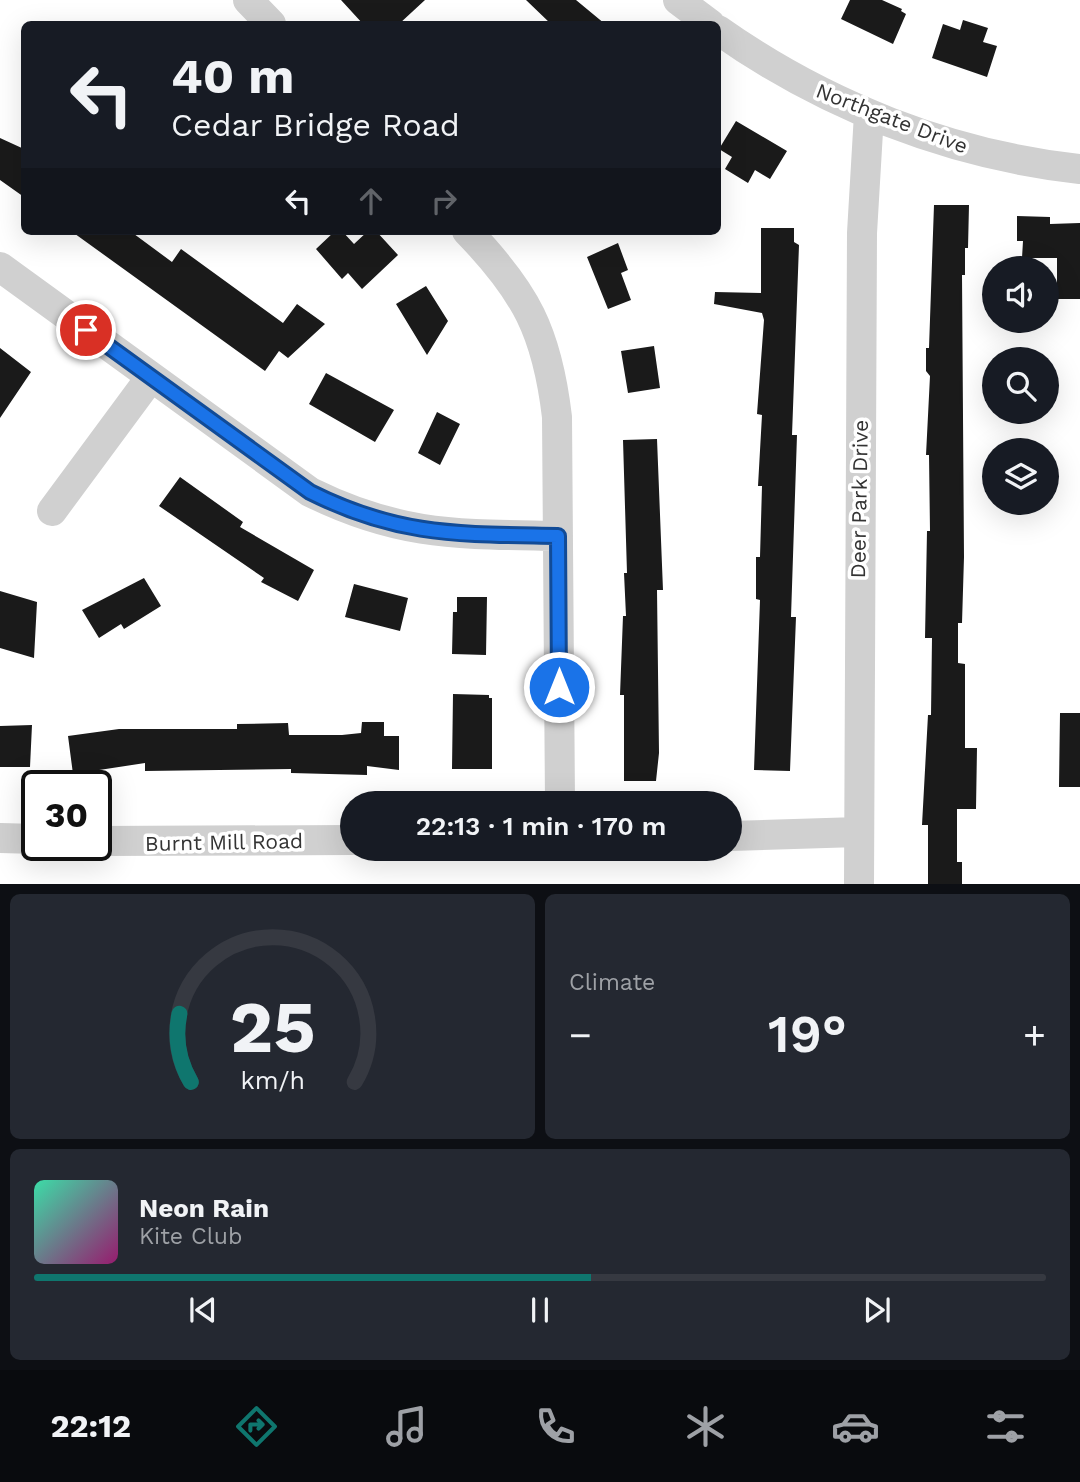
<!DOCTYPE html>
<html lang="en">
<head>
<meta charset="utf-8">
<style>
	:root { --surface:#171b24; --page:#242831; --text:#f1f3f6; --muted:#9ea1a6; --line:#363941; --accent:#0f766e }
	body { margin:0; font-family:"Work Sans",sans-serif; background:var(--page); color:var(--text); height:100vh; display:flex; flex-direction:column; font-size:26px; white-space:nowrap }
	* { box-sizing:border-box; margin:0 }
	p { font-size:23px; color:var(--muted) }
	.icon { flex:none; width:38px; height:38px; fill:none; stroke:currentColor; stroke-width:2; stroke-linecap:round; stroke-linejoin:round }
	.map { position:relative; height:884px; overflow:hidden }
	.panel { display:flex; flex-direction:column; gap:10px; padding:10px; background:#0d0f14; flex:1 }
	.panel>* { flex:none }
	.guide { position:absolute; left:21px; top:21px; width:700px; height:214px; border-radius:10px; box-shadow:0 7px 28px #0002; background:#171b24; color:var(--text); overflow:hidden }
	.controls { position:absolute; left:982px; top:256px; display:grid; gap:14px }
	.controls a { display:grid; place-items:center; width:77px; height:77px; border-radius:50%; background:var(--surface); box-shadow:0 7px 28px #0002; font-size:35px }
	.speed { position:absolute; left:21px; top:770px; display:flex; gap:14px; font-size:35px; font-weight:700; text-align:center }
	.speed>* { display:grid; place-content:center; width:91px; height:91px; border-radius:50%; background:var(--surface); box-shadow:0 7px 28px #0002; line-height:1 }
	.speed .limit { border:4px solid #111; border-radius:10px; background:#fff; color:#111 }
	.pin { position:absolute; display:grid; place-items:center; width:60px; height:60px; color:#fff; margin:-30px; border:4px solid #fff; border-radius:50%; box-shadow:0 2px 7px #0007 }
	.me { position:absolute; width:77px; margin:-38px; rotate:0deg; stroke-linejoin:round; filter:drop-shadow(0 0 5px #0008) }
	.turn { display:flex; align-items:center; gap:24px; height:147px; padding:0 35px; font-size:32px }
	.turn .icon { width:91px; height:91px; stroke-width:2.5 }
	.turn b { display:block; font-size:49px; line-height:60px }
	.lanes { display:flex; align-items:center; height:66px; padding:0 35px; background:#0003; justify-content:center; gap:35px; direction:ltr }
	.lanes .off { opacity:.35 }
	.big { font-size:52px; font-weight:600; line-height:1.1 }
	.panel .widget { flex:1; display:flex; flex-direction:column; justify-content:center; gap:10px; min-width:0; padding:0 24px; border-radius:10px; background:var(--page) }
	.panel .dial { align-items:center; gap:0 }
	.dial svg { height:182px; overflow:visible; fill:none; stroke:var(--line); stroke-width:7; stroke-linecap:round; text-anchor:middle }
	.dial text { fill:var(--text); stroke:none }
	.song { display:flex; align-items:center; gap:21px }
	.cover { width:84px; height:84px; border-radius:10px; background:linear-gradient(135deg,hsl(160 70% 55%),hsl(320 70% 35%)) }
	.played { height:7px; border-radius:4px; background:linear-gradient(90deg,var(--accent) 55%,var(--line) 55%) }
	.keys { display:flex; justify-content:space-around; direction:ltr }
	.heat { display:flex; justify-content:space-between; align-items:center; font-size:38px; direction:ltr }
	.panel .tiles { flex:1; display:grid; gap:10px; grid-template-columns:1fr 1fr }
	.widget:last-child { grid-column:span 2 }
	.trip { position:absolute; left:340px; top:791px; width:402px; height:70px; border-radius:35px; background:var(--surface); box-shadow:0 7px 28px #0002; font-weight:600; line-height:70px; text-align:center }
	.tabs { display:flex; height:112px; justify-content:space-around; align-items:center; background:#090b0e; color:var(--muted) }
	.tabs .icon { width:49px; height:49px }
	.tabs .current { color:var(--accent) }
	.tabs b { font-size:32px; color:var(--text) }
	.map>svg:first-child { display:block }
	.building { fill:#1a1a1a }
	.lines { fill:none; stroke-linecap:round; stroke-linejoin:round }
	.minor { stroke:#d0d0d0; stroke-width:30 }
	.route-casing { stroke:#114b97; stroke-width:18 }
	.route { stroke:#1a73e8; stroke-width:12 }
	.labels { text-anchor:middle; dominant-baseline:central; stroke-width:7; stroke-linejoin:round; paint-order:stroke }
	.street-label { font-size:21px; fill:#333; stroke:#fff }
</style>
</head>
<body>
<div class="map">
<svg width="1080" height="884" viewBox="0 0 1080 884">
	<rect width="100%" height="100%" fill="#fff"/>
	<!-- building -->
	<path class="building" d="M341,0H425L399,24H363Z
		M526,0H576L605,24H551Z
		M850,0H882L902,9L901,11L906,14L893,44L841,19Z
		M963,20L988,28L983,42L997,46L987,77L932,58L943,24L960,30Z
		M736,121L787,151L770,179L755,170L748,183L725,169L732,157L719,149Z
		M0,138L24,149V197L0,180Z
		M934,205H969L968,248H965V275H962L964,557L962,623H958V663L965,664V748H977L976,809H957V862H962V884H928V825H922L928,715H931L932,638H925L927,531H930L929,455H926L930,376L926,371V348H929Z
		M1017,216L1050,217V224L1080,223V299H1057V258H1022L1023,241H1017Z
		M761,228H794V242L799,245L792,435H797L791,617H796L790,771L754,770L760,600L756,599V557H760L762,486H758L762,415L757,414L764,320L762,313L714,304L715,292L761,293Z
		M71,231H130L172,262L181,249L283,323L297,304L325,324L288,358L279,351L265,371Z
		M335,231H342L354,244L368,231H376L398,255L362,289L348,273L342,279L316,249Z
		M618,243L628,270L621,273L631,300L608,309L587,257Z
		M426,286L448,321L427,355L396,304Z
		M654,346L660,388L628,393L621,351Z
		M0,348L31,372L0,418Z
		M326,373L394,410L375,442L309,404Z
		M437,412L460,424L440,465L418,453Z
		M657,439L663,590H657L659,753L656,781H624V695H620L623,616H626L624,573H627L623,440Z
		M180,477L243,522L240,527L314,570L298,601L261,582L264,578L159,506Z
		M144,578L161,606L124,629L121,624L99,638L82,610Z
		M354,584L408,598L400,631L345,617Z
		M0,591L37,602L34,658L0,648Z
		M457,597H487L486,655L452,654L453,612H457Z
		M453,694L489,695V698H492V769H452Z
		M1060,713H1080V787H1059Z
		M362,722H384V736H399V770L367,766V775L291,773V769L145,771V763L73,774L68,736L119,729H237V724L288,723L289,735H342L361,733Z
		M32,725L30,767H0V726Z"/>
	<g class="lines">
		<!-- minor -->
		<path class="minor" d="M248,0L271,24
			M678,0L710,24
			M718,30C824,105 950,155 1080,169
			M467,231C526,292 547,332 557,417L560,803
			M0,267L310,492C401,537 460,534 558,536
			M52,511L151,377
			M730,836L858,832
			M0,838L37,839
			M96,841L352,840
			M859,884L862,233L869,114"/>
	</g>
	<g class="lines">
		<defs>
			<path id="route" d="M86,330L310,492C400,537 460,534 558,536L559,687"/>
		</defs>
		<!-- route casing -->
		<use href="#route" class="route-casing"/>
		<!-- route -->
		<use href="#route" class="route"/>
	</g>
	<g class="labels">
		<!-- street labels -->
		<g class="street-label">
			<text transform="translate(892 118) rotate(21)">Northgate Drive</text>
			<text transform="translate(859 499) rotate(-89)">Deer Park Drive</text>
			<text transform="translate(224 842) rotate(-1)">Burnt Mill Road</text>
		</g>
	</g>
</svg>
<div class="controls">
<a><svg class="icon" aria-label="sound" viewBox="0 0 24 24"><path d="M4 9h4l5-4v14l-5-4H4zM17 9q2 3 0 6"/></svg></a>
<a><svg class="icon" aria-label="search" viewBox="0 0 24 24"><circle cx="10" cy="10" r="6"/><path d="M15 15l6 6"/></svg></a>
<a><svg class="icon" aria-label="layers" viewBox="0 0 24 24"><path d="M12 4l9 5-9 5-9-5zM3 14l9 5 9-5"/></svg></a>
</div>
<div class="speed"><div class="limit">30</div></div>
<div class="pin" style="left:86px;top:330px;background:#d93025"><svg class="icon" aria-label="arrive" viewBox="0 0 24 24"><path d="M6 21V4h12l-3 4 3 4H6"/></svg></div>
<svg class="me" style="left:559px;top:687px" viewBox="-20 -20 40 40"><circle r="17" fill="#1a73e8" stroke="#fff" stroke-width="3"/><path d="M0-11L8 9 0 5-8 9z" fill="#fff"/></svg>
<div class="trip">22:13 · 1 min · 170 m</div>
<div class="guide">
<div class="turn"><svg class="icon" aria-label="left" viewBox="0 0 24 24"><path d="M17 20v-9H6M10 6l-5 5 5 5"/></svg><div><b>40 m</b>Cedar Bridge Road</div></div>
<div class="lanes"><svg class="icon" aria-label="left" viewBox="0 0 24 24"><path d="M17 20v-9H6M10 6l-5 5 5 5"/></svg><svg class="icon off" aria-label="ahead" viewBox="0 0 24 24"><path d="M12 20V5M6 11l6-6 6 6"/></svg><svg class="icon off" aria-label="right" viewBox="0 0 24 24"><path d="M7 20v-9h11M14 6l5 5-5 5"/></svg></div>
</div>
</div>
<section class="panel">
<div class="tiles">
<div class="widget dial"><svg viewBox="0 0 100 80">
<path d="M14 69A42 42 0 1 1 86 69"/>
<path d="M14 69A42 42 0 0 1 9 39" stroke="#0f766e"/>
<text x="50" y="56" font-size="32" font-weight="700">25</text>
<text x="50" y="72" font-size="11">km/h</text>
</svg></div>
<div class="widget"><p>Climate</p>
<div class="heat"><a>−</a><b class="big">19°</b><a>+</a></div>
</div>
<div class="widget">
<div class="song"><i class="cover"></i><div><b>Neon Rain</b><p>Kite Club</p></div></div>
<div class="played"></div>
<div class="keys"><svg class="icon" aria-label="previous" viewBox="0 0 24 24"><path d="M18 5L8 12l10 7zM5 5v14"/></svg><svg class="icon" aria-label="pause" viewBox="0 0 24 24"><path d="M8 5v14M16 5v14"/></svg><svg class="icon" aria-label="next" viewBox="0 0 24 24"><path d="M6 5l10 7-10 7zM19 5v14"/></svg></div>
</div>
</div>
</section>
<nav class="tabs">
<b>22:12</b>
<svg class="icon current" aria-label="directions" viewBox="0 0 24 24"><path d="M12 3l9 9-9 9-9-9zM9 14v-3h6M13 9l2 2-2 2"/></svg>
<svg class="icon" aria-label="music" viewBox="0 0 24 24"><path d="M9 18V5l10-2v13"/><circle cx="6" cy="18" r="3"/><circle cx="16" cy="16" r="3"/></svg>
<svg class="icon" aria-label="phone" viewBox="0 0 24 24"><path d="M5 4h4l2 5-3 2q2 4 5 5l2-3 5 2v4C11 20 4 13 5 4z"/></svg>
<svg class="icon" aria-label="climate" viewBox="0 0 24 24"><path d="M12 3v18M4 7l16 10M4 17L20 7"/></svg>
<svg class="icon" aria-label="car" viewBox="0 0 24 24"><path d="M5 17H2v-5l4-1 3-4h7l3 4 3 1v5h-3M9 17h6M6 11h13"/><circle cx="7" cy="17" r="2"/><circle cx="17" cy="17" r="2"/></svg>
<svg class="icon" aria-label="filters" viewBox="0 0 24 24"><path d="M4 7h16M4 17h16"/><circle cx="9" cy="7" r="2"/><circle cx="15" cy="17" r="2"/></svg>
</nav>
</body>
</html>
